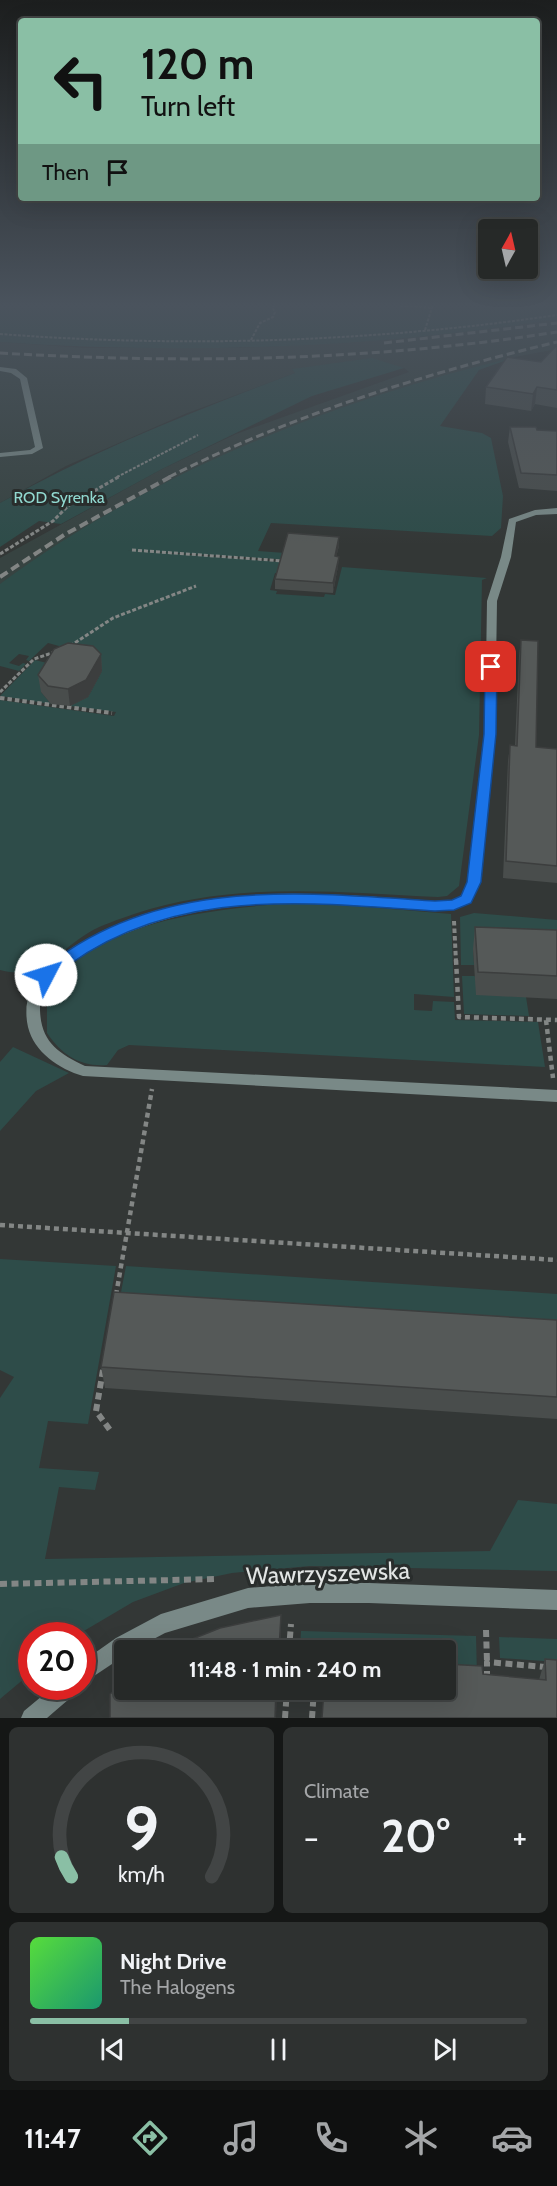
<!DOCTYPE html>
<html lang="en">
<head>
<meta charset="utf-8">
<style>
	:root { --surface:#262928; --page:#2e3130; --text:#f1f3f6; --muted:#a4a6a8; --line:#424545; --accent:#8abfa5 }
	body { margin:0; font-family:Cabin,sans-serif; background:var(--page); color:var(--text); height:100vh; display:flex; flex-direction:column; font-size:22px; white-space:nowrap }
	* { box-sizing:border-box; margin:0 }
	p { font-size:20px; color:var(--muted) }
	.icon { flex:none; width:33px; height:33px; fill:none; stroke:currentColor; stroke-width:2; stroke-linecap:round; stroke-linejoin:round }
	.map { position:relative; height:1718px; overflow:hidden }
	.panel { display:flex; flex-direction:column; gap:9px; padding:9px; background:#151716; flex:1 }
	.panel>* { flex:none }
	.top-card { position:absolute; left:18px; top:18px; width:522px; height:183px; border-radius:6px; box-shadow:0 6px 24px #0002,0 0 0 2px var(--line); background:#8abfa5; color:#111; overflow:hidden }
	.needle { width:39px; rotate:8deg }
	.fabs { position:absolute; left:478px; top:219px; display:grid; gap:12px }
	.fabs a { display:grid; place-items:center; width:60px; height:60px; border-radius:6px; background:var(--surface); box-shadow:0 6px 24px #0002,0 0 0 2px var(--line); font-size:30px }
	.speed { position:absolute; left:18px; top:1622px; display:flex; gap:12px; font-size:30px; font-weight:700; text-align:center }
	.speed>* { display:grid; place-content:center; width:78px; height:78px; border-radius:50%; background:var(--surface); box-shadow:0 6px 24px #0002,0 0 0 2px var(--line); line-height:1 }
	.speed .limit { border:9px solid #d22; background:#fff; color:#111 }
	.pin { position:absolute; display:grid; place-items:center; width:51px; height:51px; color:#fff; margin:-26px; border-radius:12px; box-shadow:0 3px 9px #0006 }
	.me { position:absolute; width:66px; margin:-33px; rotate:50deg; stroke-linejoin:round; filter:drop-shadow(0 0 4px #0008) }
	.turn { display:flex; align-items:center; gap:21px; height:126px; padding:0 24px; font-size:27px }
	.turn .icon { width:78px; height:78px; stroke-width:2.5 }
	.turn b { display:block; font-size:42px; line-height:51px }
	.then { display:flex; align-items:center; height:57px; padding:0 24px; background:#0003; gap:12px; font-size:22px }
	.big { font-size:45px; font-weight:700; line-height:1.1 }
	.panel .widget { flex:1; display:flex; flex-direction:column; justify-content:center; gap:9px; min-width:0; padding:0 21px; border-radius:9px; background:var(--page) }
	.panel .dial { align-items:center; gap:0 }
	.dial svg { height:156px; overflow:visible; fill:none; stroke:var(--line); stroke-width:7; stroke-linecap:round; text-anchor:middle }
	.dial text { fill:var(--text); stroke:none }
	.song { display:flex; align-items:center; gap:18px }
	.cover { width:72px; height:72px; border-radius:9px; background:linear-gradient(135deg,hsl(110 70% 55%),hsl(160 70% 35%)) }
	.played { height:6px; border-radius:3px; background:linear-gradient(90deg,var(--accent) 20%,var(--line) 20%) }
	.keys { display:flex; justify-content:space-around; direction:ltr }
	.heat { display:flex; justify-content:space-between; align-items:center; font-size:33px; direction:ltr }
	.panel .tiles { flex:1; display:grid; gap:9px; grid-template-columns:1fr 1fr }
	.widget:last-child { grid-column:span 2 }
	.trip { position:absolute; left:114px; top:1640px; width:342px; height:60px; border-radius:6px; background:var(--surface); box-shadow:0 6px 24px #0002,0 0 0 2px var(--line); font-weight:700; line-height:60px; text-align:center }
	.tabs { display:flex; height:96px; justify-content:space-around; align-items:center; background:#0f1010; color:var(--muted) }
	.tabs .icon { width:42px; height:42px }
	.tabs .current { color:var(--accent) }
	.tabs b { font-size:27px; color:var(--text) }
	.map>svg:first-child { display:block }
	.built { fill:#374341 }
	.green { fill:#2e4c49 }
	.lines { fill:none; stroke-linecap:round; stroke-linejoin:round }
	.path-far4 { stroke:#838685; stroke-width:2; stroke-dasharray:3 1.5; stroke-linecap:butt }
	.path-far3 { stroke:#838685; stroke-width:3; stroke-dasharray:4 2; stroke-linecap:butt }
	.path-far2 { stroke:#838685; stroke-width:4; stroke-dasharray:4.5 3; stroke-linecap:butt }
	.path-far1 { stroke:#838685; stroke-width:4.5; stroke-dasharray:5 4; stroke-linecap:butt }
	.path { stroke:#838685; stroke-width:6; stroke-dasharray:7 4.5; stroke-linecap:butt }
	.service { fill:#798987; fill-rule:evenodd }
	.minor { fill:#798987; fill-rule:evenodd }
	.rail-far1 { stroke:#828584; stroke-width:3; stroke-dasharray:8 4; stroke-linecap:butt }
	.rail { stroke:#828584; stroke-width:4; stroke-dasharray:9 4.5; stroke-linecap:butt }
	.wall { fill:#494d4c }
	.shaded-wall { fill:#3c3e3e }
	.building { fill:#555958; stroke:#3c3e3e; stroke-width:1.5 }
	.route { fill:#1a73e8; stroke:#114b97; stroke-width:1.5 }
	.labels { text-anchor:middle; dominant-baseline:central; stroke-width:6; stroke-linejoin:round; paint-order:stroke }
	.far-park-label { font-size:16px; fill:#91d9d0; stroke:#292d2c }
	.near-street-label { font-size:24px; fill:#e2e5e4; stroke:#292d2c }
</style>
</head>
<body>
<div class="map">
<svg width="557" height="1718" viewBox="0 0 557 1718">
	<rect width="100%" height="100%" fill="#333736"/>
	<!-- built -->
	<path class="built" d="M557,319V349L515,357L362,411L0,605V558L162,469L236,434L409,372L404,368L293,370L295,373L185,414L66,466L0,503V342L84,348H240L417,337Z"/>
	<!-- green -->
	<path class="green" d="M0,304H434L469,307L557,304V319C373,348 186,355 0,342Z
		M515,357L479,370L440,426L482,433L491,438L503,496L501,528L492,536L271,523L258,551L327,556L292,560L126,550L293,563L290,573H275L270,590L277,591L276,594L324,597L325,594L335,595L342,567L487,578L482,580L479,735L459,886L447,896L438,897C335,892 234,881 134,914C120,919 101,925 88,933C59,951 38,981 0,970V700L114,716L116,712L70,706L88,697L102,671L41,692L51,704L0,696L35,660L55,665L70,649L48,643L29,661L26,660L29,656L19,654L9,663L19,666L23,663L26,664L19,671L0,666V584C148,474 337,399 515,357Z
		M372,358L404,368L312,396L162,469L61,524L39,521L0,547V503C95,450 194,411 295,373L292,369Z
		M289,903H319L451,914L454,997L414,994V1010L432,1011L433,1001L454,1002L455,1020L538,1022L545,1067L129,1045L118,1050L107,1065C80,1067 62,1055 47,1033V989C51,981 59,976 66,969C125,917 214,910 289,903Z
		M474,913L557,920V952L473,949L474,965H461L460,917Z
		M462,976H474L526,997L529,1016L464,1014Z
		M13,1047L69,1073L36,1091L0,1131V1062Z
		M0,1259L116,1266L88,1424L48,1421L39,1468L99,1472L95,1490L59,1487L45,1559L490,1551L518,1500L557,1504V1571L310,1566L232,1573L184,1583L133,1602L77,1635H32L31,1673L0,1699V1398L14,1377L0,1370Z
		M126,1266L557,1294V1342L117,1313Z
		M301,1631L476,1636L477,1675L446,1673V1650H300Z
		M499,1637L557,1639V1662L500,1658Z"/>
	<g class="lines">
		<!-- path-far4 -->
		<path class="path-far4" d="M383,304L432,308
			M425,330L433,304
			M0,334C185,348 373,342 557,315
			M251,340L260,323L273,317L275,312L272,307L276,304
			M117,477L198,435"/>
		<!-- path-far3 -->
		<path class="path-far3" d="M132,550L284,561
			M0,554L53,521L68,506L120,476
			M70,646L113,618L196,586
			M0,692L34,659L55,652"/>
		<!-- path-far2 -->
		<path class="path-far2" d="M0,698L112,713
			M454,921L456,962"/>
		<!-- path-far1 -->
		<path class="path-far1" d="M456,960L459,1017L557,1020
			M546,1020L553,1078
			M0,1225L557,1260
			M116,1295L152,1089"/>
		<!-- path -->
		<path class="path" d="M103,1370L96,1411L110,1430
			M0,1584L217,1579
			M486,1630L487,1662
			M289,1650L291,1624
			M487,1678V1662L557,1668
			M285,1718L287,1689
			M312,1718L314,1689"/>
		<!-- service -->
		<path class="service" d="M0,367L16,369L27,378L43,448L32,454L0,457V453L30,450L35,447L20,379L11,373L0,371Z
			M557,508V514L536,515L516,522L511,557L497,601L495,734L480,882L470,902C465,905 460,908 454,909C439,912 423,909 408,908C386,906 363,904 340,904C247,901 178,906 93,948C69,960 39,980 40,1010C41,1042 58,1053 85,1066L557,1090V1102L83,1076C59,1069 34,1052 28,1027C10,948 146,914 202,902C259,890 320,894 378,897C401,899 428,906 451,901C461,899 464,891 468,882L485,734L487,601L501,557L509,519L535,510Z"/>
		<!-- minor -->
		<path class="minor" d="M310,1583H369L557,1590V1610L369,1603H310L248,1608L165,1633L133,1650H124V1656L82,1684V1662L116,1638L161,1614L248,1588Z
			M54,1686H79L76,1693L47,1718H21L24,1711Z"/>
		<!-- rail-far1 -->
		<path class="rail-far1" d="M384,343L557,323
			M0,353C187,364 371,361 557,332
			M169,477C292,415 423,374 557,342"/>
		<!-- rail -->
		<path class="rail" d="M0,577L64,535L172,476"/>
	</g>
	<!-- wall -->
	<path class="wall" d="M557,345V408L535,404L531,411L485,404L486,387L541,362Z
		M510,427L537,430L557,431V491L519,488L508,442Z
		M339,537V546L336,557H339L338,566L333,593L275,589V579Z
		M521,640L536,747L557,749V883L503,878L508,761L510,745H515L519,656Z
		M101,654L102,671L88,697L70,706L51,704L41,692L38,675Z
		M475,927L557,930V999L476,995L473,949Z
		M557,1320V1419L105,1388L101,1367Z
		M545,1659L557,1718L483,1674L539,1680Z"/>
	<!-- shaded-wall -->
	<path class="shaded-wall" d="M537,387L535,404L531,411L533,394Z
		M339,537V546L334,566L335,556Z
		M339,557L338,566L333,593V583Z
		M101,654L102,671L88,697L70,706L68,689Z
		M281,1615V1650H279Z
		M276,1689H278L276,1718H275Z"/>
	<!-- building -->
	<path class="building" d="M557,345V390L537,387L533,394L486,387L507,357L541,362Z
		M510,427H536L537,430L557,431V475L521,473Z
		M288,533L339,537L335,556L339,557L333,583L275,579Z
		M521,640L538,641L536,747L557,749V866L506,861L510,745L517,746Z
		M68,643L93,646L101,654L86,680L68,689L48,686L38,675L54,649Z
		M475,927L557,930V976L478,972Z
		M114,1292L557,1320V1397L101,1367Z
		M281,1615L279,1650H171L190,1640L220,1628Z
		M545,1659L557,1660V1718H322L324,1689H446V1664L482,1666L483,1674L546,1680Z
		M124,1683V1689H276L275,1718H110V1694Z"/>
	<!-- sky -->
	<linearGradient id="sky" x2="0" y2="1"><stop stop-color="#1c1e1e"/><stop offset="0.56" stop-color="#4a535d"/><stop offset="1" stop-color="#4a535d" stop-opacity="0"/></linearGradient>
	<rect width="557" height="545" fill="url(#sky)"/>
	<!-- route -->
	<path class="route" d="M491,664L497,667L496,734L481,882L471,903L454,910L435,911C301,902 161,885 51,979H41L39,975L41,971C154,876 298,892 435,901L452,900L461,896L467,882L484,734L485,667Z"/>
	<g class="labels">
		<!-- far-park labels -->
		<g class="far-park-label">
			<text x="59" y="497">ROD Syrenka</text>
		</g>
		<!-- near-street labels -->
		<g class="near-street-label">
			<text transform="translate(328 1573) rotate(-2)">Wawrzyszewska</text>
		</g>
	</g>
</svg>
<div class="fabs">
<a><svg class="needle" viewBox="-14 -14 28 28"><path d="M0-13l5 13h-10z" fill="#e53935"/><path d="M0 13l5-13h-10z" fill="#a4a6a8"/></svg></a>
</div>
<div class="speed"><div class="limit">20</div></div>
<div class="pin" style="left:491px;top:667px;background:#d93025"><svg class="icon" aria-label="arrive" viewBox="0 0 24 24"><path d="M6 21V4h12l-3 4 3 4H6"/></svg></div>
<svg class="me" style="left:46px;top:975px" viewBox="-20 -20 40 40"><circle r="19" fill="#fff"/><path d="M0-13L10 11 0 6-10 11z" fill="#1a73e8"/></svg>
<div class="trip">11:48 · 1 min · 240 m</div>
<div class="top-card">
<div class="turn"><svg class="icon" aria-label="left" viewBox="0 0 24 24"><path d="M17 20v-9H6M10 6l-5 5 5 5"/></svg><div><b>120 m</b>Turn left</div></div>
<div class="then">Then<svg class="icon" aria-label="arrive" viewBox="0 0 24 24"><path d="M6 21V4h12l-3 4 3 4H6"/></svg></div>
</div>
</div>
<section class="panel">
<div class="tiles">
<div class="widget dial"><svg viewBox="0 0 100 80">
<path d="M14 69A42 42 0 1 1 86 69"/>
<path d="M14 69A42 42 0 0 1 9 59" stroke="#8abfa5"/>
<text x="50" y="56" font-size="32" font-weight="700">9</text>
<text x="50" y="72" font-size="11">km/h</text>
</svg></div>
<div class="widget"><p>Climate</p>
<div class="heat"><a>−</a><b class="big">20°</b><a>+</a></div>
</div>
<div class="widget">
<div class="song"><i class="cover"></i><div><b>Night Drive</b><p>The Halogens</p></div></div>
<div class="played"></div>
<div class="keys"><svg class="icon" aria-label="previous" viewBox="0 0 24 24"><path d="M18 5L8 12l10 7zM5 5v14"/></svg><svg class="icon" aria-label="pause" viewBox="0 0 24 24"><path d="M8 5v14M16 5v14"/></svg><svg class="icon" aria-label="next" viewBox="0 0 24 24"><path d="M6 5l10 7-10 7zM19 5v14"/></svg></div>
</div>
</div>
</section>
<nav class="tabs">
<b>11:47</b>
<svg class="icon current" aria-label="directions" viewBox="0 0 24 24"><path d="M12 3l9 9-9 9-9-9zM9 14v-3h6M13 9l2 2-2 2"/></svg>
<svg class="icon" aria-label="music" viewBox="0 0 24 24"><path d="M9 18V5l10-2v13"/><circle cx="6" cy="18" r="3"/><circle cx="16" cy="16" r="3"/></svg>
<svg class="icon" aria-label="phone" viewBox="0 0 24 24"><path d="M5 4h4l2 5-3 2q2 4 5 5l2-3 5 2v4C11 20 4 13 5 4z"/></svg>
<svg class="icon" aria-label="climate" viewBox="0 0 24 24"><path d="M12 3v18M4 7l16 10M4 17L20 7"/></svg>
<svg class="icon" aria-label="car" viewBox="0 0 24 24"><path d="M5 17H2v-5l4-1 3-4h7l3 4 3 1v5h-3M9 17h6M6 11h13"/><circle cx="7" cy="17" r="2"/><circle cx="17" cy="17" r="2"/></svg>
</nav>
</body>
</html>
